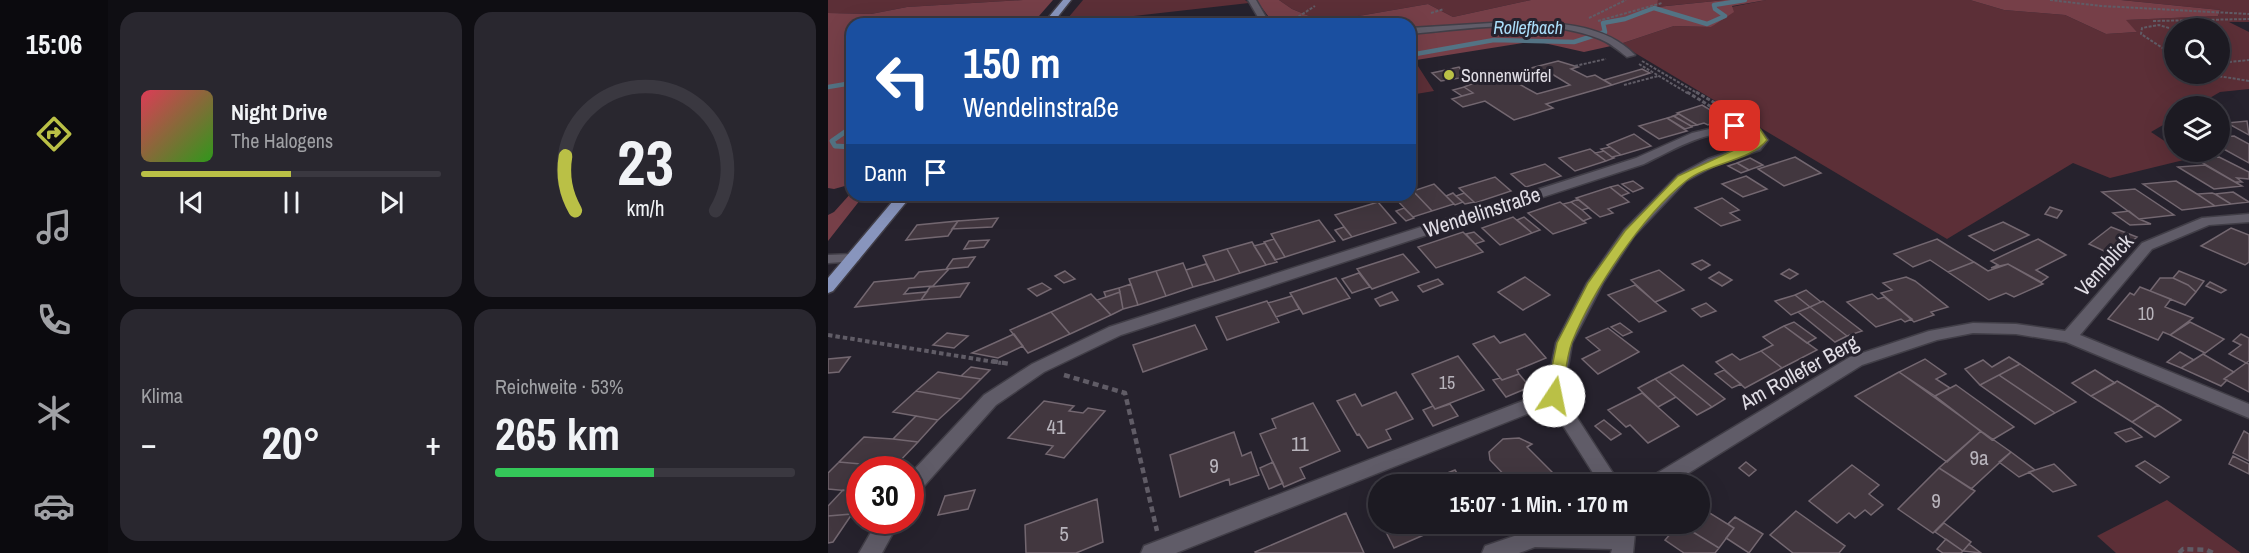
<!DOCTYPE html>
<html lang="de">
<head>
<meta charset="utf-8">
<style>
	:root { --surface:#1c1a22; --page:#29272f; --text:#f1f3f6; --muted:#a0a1a5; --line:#3a3840; --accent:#bac046 }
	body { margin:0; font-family:"Archivo Narrow",sans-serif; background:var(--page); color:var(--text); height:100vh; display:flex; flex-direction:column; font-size:22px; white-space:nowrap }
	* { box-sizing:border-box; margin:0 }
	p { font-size:20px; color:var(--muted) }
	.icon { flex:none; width:33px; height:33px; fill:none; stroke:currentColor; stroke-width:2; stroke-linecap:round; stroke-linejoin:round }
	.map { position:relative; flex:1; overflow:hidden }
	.panel { display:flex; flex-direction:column; gap:12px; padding:12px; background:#0f0e13; width:720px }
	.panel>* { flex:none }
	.hud { position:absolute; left:18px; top:18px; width:570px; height:183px; border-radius:18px; box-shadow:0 6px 24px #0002,0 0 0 2px var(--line); background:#1a4fa0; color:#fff; overflow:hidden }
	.tools { position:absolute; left:1336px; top:18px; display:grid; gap:12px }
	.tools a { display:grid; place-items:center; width:66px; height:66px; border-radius:50%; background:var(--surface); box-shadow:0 6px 24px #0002,0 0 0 2px var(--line); font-size:30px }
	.speed { position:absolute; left:18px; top:456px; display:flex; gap:12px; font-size:30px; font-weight:700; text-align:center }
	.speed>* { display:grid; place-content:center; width:78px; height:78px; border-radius:50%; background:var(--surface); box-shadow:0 6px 24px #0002,0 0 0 2px var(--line); line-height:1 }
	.speed .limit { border:9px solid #d22; background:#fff; color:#111 }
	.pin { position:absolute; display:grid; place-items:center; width:51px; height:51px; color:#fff; margin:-26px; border-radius:12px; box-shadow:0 3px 9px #0006 }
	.me { position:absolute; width:66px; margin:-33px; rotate:11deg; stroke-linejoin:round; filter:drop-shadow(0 0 4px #0008) }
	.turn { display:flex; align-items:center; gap:21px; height:126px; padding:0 18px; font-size:27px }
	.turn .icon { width:78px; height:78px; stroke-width:2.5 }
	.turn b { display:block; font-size:42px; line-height:51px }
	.then { display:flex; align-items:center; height:57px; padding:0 18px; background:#0003; gap:12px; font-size:22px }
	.big { font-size:45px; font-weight:700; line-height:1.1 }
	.panel .tile { flex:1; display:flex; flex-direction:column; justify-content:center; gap:9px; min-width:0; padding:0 21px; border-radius:18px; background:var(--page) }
	.panel .dial { align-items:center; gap:0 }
	.dial svg { height:156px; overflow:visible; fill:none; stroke:var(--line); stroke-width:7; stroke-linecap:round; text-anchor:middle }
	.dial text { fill:var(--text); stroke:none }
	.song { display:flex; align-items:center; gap:18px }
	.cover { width:72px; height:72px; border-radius:9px; background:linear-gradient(135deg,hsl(350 70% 55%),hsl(110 70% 35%)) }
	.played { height:6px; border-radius:3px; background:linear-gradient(90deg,var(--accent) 50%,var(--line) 50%) }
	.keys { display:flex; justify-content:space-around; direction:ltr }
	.heat { display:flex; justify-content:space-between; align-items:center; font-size:33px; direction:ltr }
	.charge { height:9px; border-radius:4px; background:linear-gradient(90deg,#34c759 53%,var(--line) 0) }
	.panel .tiles { flex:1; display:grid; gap:12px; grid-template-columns:repeat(2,1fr) }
	.trip { position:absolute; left:540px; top:474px; width:342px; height:60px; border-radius:30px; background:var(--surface); box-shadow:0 6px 24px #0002,0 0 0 2px var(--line); font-weight:700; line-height:60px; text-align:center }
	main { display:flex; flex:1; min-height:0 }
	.tabs { display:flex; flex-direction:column; width:108px; justify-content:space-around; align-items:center; background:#0b0a0e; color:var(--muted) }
	.tabs .icon { width:42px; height:42px }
	.tabs .current { color:var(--accent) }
	.tabs b { font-size:27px; color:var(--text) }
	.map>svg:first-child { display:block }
	.green { fill:#5c2f37; fill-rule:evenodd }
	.forest { fill:#763f48 }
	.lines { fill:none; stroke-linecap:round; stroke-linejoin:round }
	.stream-far1 { stroke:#537384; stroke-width:4.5 }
	.stream { stroke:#537384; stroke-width:5 }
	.building { fill:#42373f; stroke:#736770; stroke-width:1.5; fill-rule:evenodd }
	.minor-casing { stroke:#413e47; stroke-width:3 }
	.major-casing { stroke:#413e47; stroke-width:3 }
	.path-far3 { stroke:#605c66; stroke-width:2; stroke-dasharray:3 1.5; stroke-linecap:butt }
	.path-far2 { stroke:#605c66; stroke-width:3; stroke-dasharray:4 2; stroke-linecap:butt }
	.path-far1 { stroke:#605c66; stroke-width:4; stroke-dasharray:4.5 3; stroke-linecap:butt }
	.path { stroke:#605c66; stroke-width:4.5; stroke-dasharray:6 4; stroke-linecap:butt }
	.minor { fill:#605c68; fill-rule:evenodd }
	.major { fill:#8895bd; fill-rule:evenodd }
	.route { fill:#bac046; stroke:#797d2e; stroke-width:1.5 }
	.poi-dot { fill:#bac046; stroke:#26222d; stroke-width:2 }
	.labels { text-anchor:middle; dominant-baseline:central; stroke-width:6; stroke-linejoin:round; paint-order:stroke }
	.far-water-label { font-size:18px; font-style:italic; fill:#abdefa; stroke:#26222d }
	.far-poi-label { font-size:18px; fill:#e0dde5; stroke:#26222d; text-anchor:start }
	.number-label { font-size:18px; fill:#b8b4bc }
	.street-label { font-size:21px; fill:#e0dde5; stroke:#26222d }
	.near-number-label { font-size:21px; fill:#b8b4bc }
</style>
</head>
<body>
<main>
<nav class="tabs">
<b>15:06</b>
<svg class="icon current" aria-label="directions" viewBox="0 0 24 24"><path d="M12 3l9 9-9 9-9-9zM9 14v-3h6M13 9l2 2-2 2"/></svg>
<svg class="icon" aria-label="music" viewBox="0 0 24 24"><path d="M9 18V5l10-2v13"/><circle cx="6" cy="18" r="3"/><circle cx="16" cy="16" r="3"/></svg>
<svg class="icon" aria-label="phone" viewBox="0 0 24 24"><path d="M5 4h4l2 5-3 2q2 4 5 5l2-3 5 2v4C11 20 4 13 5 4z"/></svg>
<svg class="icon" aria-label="climate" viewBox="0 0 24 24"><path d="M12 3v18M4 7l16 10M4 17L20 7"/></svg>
<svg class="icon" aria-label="car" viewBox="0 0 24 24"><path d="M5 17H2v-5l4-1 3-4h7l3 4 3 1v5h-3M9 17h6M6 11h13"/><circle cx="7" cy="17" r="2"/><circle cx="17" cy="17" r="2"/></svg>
</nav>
<section class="panel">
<div class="tiles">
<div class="tile">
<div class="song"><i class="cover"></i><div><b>Night Drive</b><p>The Halogens</p></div></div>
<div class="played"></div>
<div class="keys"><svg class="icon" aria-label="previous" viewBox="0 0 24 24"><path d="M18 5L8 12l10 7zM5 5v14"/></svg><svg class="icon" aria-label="pause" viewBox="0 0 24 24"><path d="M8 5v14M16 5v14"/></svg><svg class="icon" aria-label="next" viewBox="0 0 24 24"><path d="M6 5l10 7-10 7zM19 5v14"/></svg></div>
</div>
<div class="tile dial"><svg viewBox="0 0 100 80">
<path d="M14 69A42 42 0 1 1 86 69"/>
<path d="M14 69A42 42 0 0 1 9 41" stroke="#bac046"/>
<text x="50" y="56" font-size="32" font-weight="700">23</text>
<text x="50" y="72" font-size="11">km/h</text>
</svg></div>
<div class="tile"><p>Klima</p>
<div class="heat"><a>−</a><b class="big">20°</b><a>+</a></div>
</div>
<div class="tile"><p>Reichweite · 53%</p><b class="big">265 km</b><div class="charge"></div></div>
</div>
</section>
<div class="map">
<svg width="1421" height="553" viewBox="0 0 1421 553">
	<rect width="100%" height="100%" fill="#26222d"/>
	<!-- green -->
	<path class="green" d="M0,0H195L79,7L43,14L0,13Z
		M255,0H417L421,3L235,24Z
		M451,0H703L625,17L600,4L496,22L464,9Z
		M830,0H897L828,7Z
		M938,0H1142L1176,10L1237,15L1278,34L1309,32L1297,20L1390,16L1392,10L1293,0H1421V22H1401L1421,32V89L1392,92L1368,106H1347V118L1323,132L1347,148V152H1353L1364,158L1282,178L1245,163L1119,239L792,44L846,26L883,27L903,7ZM1347,28H1392V74H1347Z
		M588,63L606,91L582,95V64Z
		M1339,500L1413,553H1288L1269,536Z"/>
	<!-- forest -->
	<path class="forest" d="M195,0H225L204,24H24V184L6,189L0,188V13L43,14L79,7Z
		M428,0H451L464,9L496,22L600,4L625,17L703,0H830L829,7L897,0H938L904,6L906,12L883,27L846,26L792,44L756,52L707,41L582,61V24H446Z
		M1142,0H1293L1392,10L1390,16L1298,20L1309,32L1278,34L1237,15L1176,10Z
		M24,192V195H36L0,241V215L6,212Z"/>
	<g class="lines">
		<!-- stream-far1 -->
		<path class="stream-far1" d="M582,55L666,40L746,42L777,32L775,23L797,19L826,8L879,24L897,16L887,9L886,5L917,0
			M0,87L24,83"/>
		<!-- stream -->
		<path class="stream" d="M24,127L4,141L7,146L24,147"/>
	</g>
	<!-- building -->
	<path class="building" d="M730,61L750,67L743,69L759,77L767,75L784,85L718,104L725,108L686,120L657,101L635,107L624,99L645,93L636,87L649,82ZM724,74L742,85L709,94L691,84Z
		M631,67L638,77L613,81L604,73Z
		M814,69L822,73L784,85L776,80Z
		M636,87L645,93L634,96L625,90Z
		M874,105L894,117L880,125L876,123L869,125L849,113Z
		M851,114L869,125L863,126L845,116Z
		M846,116L863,126L864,127L857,129L839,118Z
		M839,118L859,131L831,139L811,126Z
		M1419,121L1421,135L1399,123Z
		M806,134L823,146L793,155L779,145Z
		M1406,136L1421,144V163L1392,147V141H1397L1392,137Z
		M782,147L793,155L784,157L773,149Z
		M762,149L778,161L747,171L731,158Z
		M776,151L784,157L786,158L778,161L767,153Z
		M967,157L993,173L956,186L930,169Z
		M1391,157L1421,172V179L1409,178L1414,182H1407L1373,162L1380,161V158Z
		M922,158L935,165L921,170L909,163Z
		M909,163L921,170L913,173L900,166Z
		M717,164L733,176L698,187L683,174Z
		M1377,165L1407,182L1414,186L1386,189L1350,167Z
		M918,176L939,189L915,197L894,184Z
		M667,177L683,191L647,203L631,188Z
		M805,181L815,188L805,192L794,184Z
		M1348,181L1369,194L1387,206L1354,210L1315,184Z
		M606,184L626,204L604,211L585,191Z
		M790,185L801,193L793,196L782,187Z
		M782,187L801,202L780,209L785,213L772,217L748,198Z
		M583,188L585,191L604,211L585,217L564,195H582Z
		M1307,189L1346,215L1311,219L1274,192Z
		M1405,192L1421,202L1403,204L1387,194Z
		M625,193L628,196L635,202L627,205L618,196Z
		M636,193L646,202L637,204L628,196Z
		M1384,193L1387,194L1403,204L1387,206L1369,194Z
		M894,198L911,210L902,213L912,220L893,226L867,208Z
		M750,199L761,208L754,210L743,202Z
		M550,202L568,223L524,237L507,215Z
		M732,202L758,223L725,234L700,213Z
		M743,202L754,210L763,218L755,221L735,204Z
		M1222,207L1234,211L1229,218L1217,214Z
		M576,208L586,218L578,221L568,211Z
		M1301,211L1311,219L1323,224L1302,225L1285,213Z
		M685,217L704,233L672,245L654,228Z
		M696,217L712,230L704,233L689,220Z
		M170,218L164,227L124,229L130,221Z
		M491,220L507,241L457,257L443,234Z
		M130,221L120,236L78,240L89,225Z
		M1175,222L1201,235L1166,251L1141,236Z
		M516,227L524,237L515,240L507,230Z
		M1283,227L1309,237L1287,256L1261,244Z
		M1403,228L1421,235V262L1417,265L1373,246Z
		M635,232L655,252L608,268L590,247Z
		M646,232L656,241L647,244L638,234Z
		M446,239L457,257L447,260L436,242Z
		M1109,239L1146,262L1120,272L1102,260L1085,267L1066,254Z
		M1210,239L1238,255L1208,270L1220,277L1213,282L1180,264L1163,268L1170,265L1163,261Z
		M161,240L156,247L136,249L141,241Z
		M424,242L438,265L412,273L399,249Z
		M437,243L449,262L438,265L426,246Z
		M399,249L412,273L387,281L375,256Z
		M575,254L591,272L544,289L529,269Z
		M147,257L140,267L118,269L125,259Z
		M874,260L882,265L873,270L864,264Z
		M1146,262L1160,271L1180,264L1215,284L1186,297L1178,293L1161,300L1120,272Z
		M355,263L365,287L338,296L328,271Z
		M378,264L387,281L365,287L358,270Z
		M121,269L105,286L81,288L76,294L99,292L93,300L27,307L46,282L86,278L91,272Z
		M961,269L970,274L962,279L953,274Z
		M831,270L856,290L827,302L803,280Z
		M237,271L247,279L236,283L227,276Z
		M328,271L338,296L310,305L301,279Z
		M1351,271L1376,281L1368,292L1360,285L1345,278Z
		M891,272L904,280L894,286L881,278Z
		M531,273L542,287L524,293L514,279Z
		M697,277L722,295L695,310L670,292Z
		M1078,277L1087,281L1120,307L1103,312L1106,315L1086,322L1053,293L1064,290L1055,283Z
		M508,278L522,298L475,314L462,293Z
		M1332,278H1345L1360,285L1368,292L1357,305L1322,291Z
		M610,279L615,284L595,292L590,286Z
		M1382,282L1398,290L1393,293L1378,286Z
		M141,283L132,297L93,300L102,287Z
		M214,283L223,289L209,296L200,289Z
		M303,284L310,305L295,309L291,288Z
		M807,285L827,302L838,311L811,322L780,295Z
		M1312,287L1343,299L1337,307L1365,318L1342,335L1335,332L1330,340L1280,319L1302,293L1306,295Z
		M291,288L292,292L278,297L276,292Z
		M978,290L993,302L982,307L967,295Z
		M292,292L295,309L283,315L269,300Z
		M564,292L570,300L552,306L547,299Z
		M263,294L283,315L242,334L223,312Z
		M1044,294L1050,299L1056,297L1084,319L1077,322L1073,319L1048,327L1019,302Z
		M967,295L982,307L963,315L947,301Z
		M464,296L471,309L448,317L440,303Z
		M439,301L451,322L399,340L388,317Z
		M995,301L1034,331L1019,336L982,307Z
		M878,303L888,311L873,317L864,309Z
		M982,307L1019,336L1007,342L970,312Z
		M223,312L242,334L200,353L182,330Z
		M966,322L988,338L979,343L956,326Z
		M1362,322L1396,339L1377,353L1342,335Z
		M792,323L804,332L795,336L783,327Z
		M367,325L379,349L315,372L305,345Z
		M956,326L989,350L954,368L933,351L945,345L935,337Z
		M780,328L811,352L770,374L754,359L772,350L758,338Z
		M119,333L140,336L126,348L105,345Z
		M186,334L195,346L170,358L144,353Z
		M697,334L718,358L689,370L691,374L674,380L645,344L666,336L672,343Z
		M1413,334L1421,338V361L1418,363L1401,354L1413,345L1405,341Z
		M933,351L954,368L917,388L888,362L904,354L912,360Z
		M1352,352L1366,360L1353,368L1339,362Z
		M1375,354L1406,372L1396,379L1399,380L1393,386L1353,368Z
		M630,356L656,390L607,409L584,374Z
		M22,357L11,372L0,373V359Z
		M1181,357L1192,364L1152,385L1137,369L1155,360L1164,367Z
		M1097,359L1118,374L1108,379L1122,388L1107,396L1071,372Z
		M1418,363L1421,364V392L1396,379Z
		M1192,364L1248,402L1227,413L1171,375Z
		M855,365L897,399L884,407L841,372Z
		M143,367L162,370L153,379L133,376Z
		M896,370L913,384L904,388L887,374Z
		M1267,370L1287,383L1263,396L1244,383Z
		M110,372L133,376L153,379L133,399L88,391Z
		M841,372L884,407L869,415L827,379Z
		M1071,372L1153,431L1119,462L1027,396Z
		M691,374L702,387L678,397L665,380L672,378L674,380Z
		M1171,375L1227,413L1207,424L1152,385Z
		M827,379L848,397L830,407L810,388Z
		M1289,381L1330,405L1304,422L1263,396Z
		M1128,385L1186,427L1164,440L1107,396Z
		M88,391L133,399L110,420L65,412Z
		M568,392L585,419L558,430L563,439L540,448L531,434L529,435L509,401L527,394L534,406Z
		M814,393L851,426L820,443L802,425L798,427L780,410Z
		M216,401L246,406L241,411L255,413L260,408L277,411L236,458L218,454L225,446L180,438Z
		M485,403L512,451L472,468L477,478L456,487L432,434L448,428L444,419Z
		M622,404L630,416L605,426L595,410L605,406L607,409Z
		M1330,405L1353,420L1327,437L1304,422Z
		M88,416L110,420L90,442L65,439Z
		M776,420L793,434L783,440L767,426Z
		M1303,428L1314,437L1298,442L1287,433Z
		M1153,431L1183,452L1143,489L1111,468Z
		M1416,431L1421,434V461L1405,453Z
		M406,432L414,456L423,452L431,475L402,485L401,479L352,497L342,455Z
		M36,437L65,439L90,442L66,467L11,462Z
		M691,438L704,444L699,447L731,479L721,484H685L662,460L661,452L675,439Z
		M1183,452L1207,470L1191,477L1171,462Z
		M1405,456L1421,464V474L1401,464Z
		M1317,461L1341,477L1332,483L1308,466Z
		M11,462L66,467L32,470V492L0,489V473Z
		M445,462L455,483L441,489L432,468Z
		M918,462L928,470L921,476L911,468Z
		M1226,464L1248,485L1225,492L1201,472Z
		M1024,465L1051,485L1041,494L1055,505L1043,515L1037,510L1027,518L1021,513L1009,523L981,501Z
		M1111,468L1147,491L1105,533L1070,509Z
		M627,470L636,484H592Z
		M15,490L32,492V504L24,514L0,516V506Z
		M147,490L140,509L110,515L117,496Z
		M269,499L275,542L248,553H198L197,525Z
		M872,507L906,528L891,548L852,524H872Z
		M968,511L1017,546L1011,553H965L942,535Z
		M518,513L536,553H428L427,552Z
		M24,514L5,542L0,543V516Z
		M907,517L935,534L921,553L898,538L906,528L900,524Z
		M1116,523L1143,542L1135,551L1107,532Z
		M554,524H621L566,548Z
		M851,524H852L891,548L887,553H856L837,540Z
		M1118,539L1135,551L1133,553H1115L1109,549Z
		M1141,544L1153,553L1135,551Z"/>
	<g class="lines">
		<defs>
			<path id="minor" d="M420,0H428L442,24H434Z
				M680,22C723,22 775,22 807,55L799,57C790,50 782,43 772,39C714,16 642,29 582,34V28Z
				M898,125L932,130L940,140L932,150L888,165L858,181L806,236L775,283L744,343L735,396L792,484H772L722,405L348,553H313L316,546L718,392L728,343L759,283L796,230L850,175L880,159L924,144L928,140L924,135C885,125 851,147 816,164L293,335L216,372L168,405L89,494L82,496V474L156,395L204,364L281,327L808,158L864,133Z
				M1421,214V222L1381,225L1324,249L1252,335L1421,404V418L1238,342L1188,334L1145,333L1109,340L1034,365L843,484H818L821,478L1022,357L1101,331L1145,323L1188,324L1237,331L1314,243L1374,218Z
				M25,254L32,258L30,261L0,263V255Z
				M50,520H72L54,553H31Z
				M788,524H808L805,553H783L784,549L707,547L691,553H654L657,546L707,529L787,531Z"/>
			<path id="major" d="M235,0H243L224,24H215Z
				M70,195H84L5,291L0,293V278Z"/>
		</defs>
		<!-- minor casing -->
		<use href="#minor" class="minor-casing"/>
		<!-- major casing -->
		<use href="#major" class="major-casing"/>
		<!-- path-far3 -->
		<path class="path-far3" d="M1222,0L1273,6L1421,14
			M603,13L616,9
			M761,18L798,0
			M770,21L834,3
			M1325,21L1421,19
			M459,24L487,6
			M562,24L572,22
			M1341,28L1331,25L1314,28L1313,34L1347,56
			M814,61L871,94
			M1392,63L1421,60
			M811,64L861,94
			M747,66L778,59
			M635,72L640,71L652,79
			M1378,74L1421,81
			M645,81L648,82
			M796,85L830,76"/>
		<!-- path-far2 -->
		<path class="path-far2" d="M859,92L895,114
			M868,92L906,114"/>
		<!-- path-far1 -->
		<path class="path-far1" d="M0,335L173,363"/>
		<!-- path -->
		<path class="path" d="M164,361L182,364
			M236,375L297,393L329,531
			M1351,553L1355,549L1379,550L1385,553"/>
		<!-- minor -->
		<use href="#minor" class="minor"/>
		<!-- major -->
		<use href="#major" class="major"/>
	</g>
	<!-- route -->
	<path class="route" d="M907,123L932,129L939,140C923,161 880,163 858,181C814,216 765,290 744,342C738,358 737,379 734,396L732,400H720L718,396L729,343L760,283L797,231L850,176L928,140L924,134L903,128L902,126Z"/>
	<!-- markers -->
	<circle class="poi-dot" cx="621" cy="75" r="6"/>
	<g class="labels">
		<!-- far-water labels -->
		<g class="far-water-label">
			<text x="700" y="27">Rollefbach</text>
		</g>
		<!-- far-poi labels -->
		<g class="far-poi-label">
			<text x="633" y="75">Sonnenwürfel</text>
		</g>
		<!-- number labels -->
		<g class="number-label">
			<text x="1318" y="313">10</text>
			<text x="619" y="382">15</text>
		</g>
		<!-- street labels -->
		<g class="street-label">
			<text transform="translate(654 212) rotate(-18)">Wendelinstraße</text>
			<text transform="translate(1276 265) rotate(-48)">Vennblick</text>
			<text transform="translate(971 372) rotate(-29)">Am Rollefer Berg</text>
		</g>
		<!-- near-number labels -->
		<g class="near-number-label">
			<text x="228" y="426">41</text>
			<text x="472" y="443">11</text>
			<text x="1151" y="457">9a</text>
			<text x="386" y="465">9</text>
			<text x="1108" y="500">9</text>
			<text x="236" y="533">5</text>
		</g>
	</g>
</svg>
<div class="tools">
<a><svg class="icon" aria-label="search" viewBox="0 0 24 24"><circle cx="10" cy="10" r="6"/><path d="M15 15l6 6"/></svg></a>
<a><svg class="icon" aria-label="layers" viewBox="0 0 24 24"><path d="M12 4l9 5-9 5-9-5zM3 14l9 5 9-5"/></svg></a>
</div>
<div class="speed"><div class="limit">30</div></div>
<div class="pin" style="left:907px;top:126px;background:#d93025"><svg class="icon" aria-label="arrive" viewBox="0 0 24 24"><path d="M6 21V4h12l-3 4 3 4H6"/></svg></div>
<svg class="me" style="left:726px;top:396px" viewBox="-20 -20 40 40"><circle r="19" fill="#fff"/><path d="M0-13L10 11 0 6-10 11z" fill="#bac046"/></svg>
<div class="trip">15:07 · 1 Min. · 170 m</div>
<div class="hud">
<div class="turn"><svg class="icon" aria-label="left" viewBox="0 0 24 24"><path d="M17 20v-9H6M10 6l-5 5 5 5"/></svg><div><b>150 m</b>Wendelinstraße</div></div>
<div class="then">Dann<svg class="icon" aria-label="arrive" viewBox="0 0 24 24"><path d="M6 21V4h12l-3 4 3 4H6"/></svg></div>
</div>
</div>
</main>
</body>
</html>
